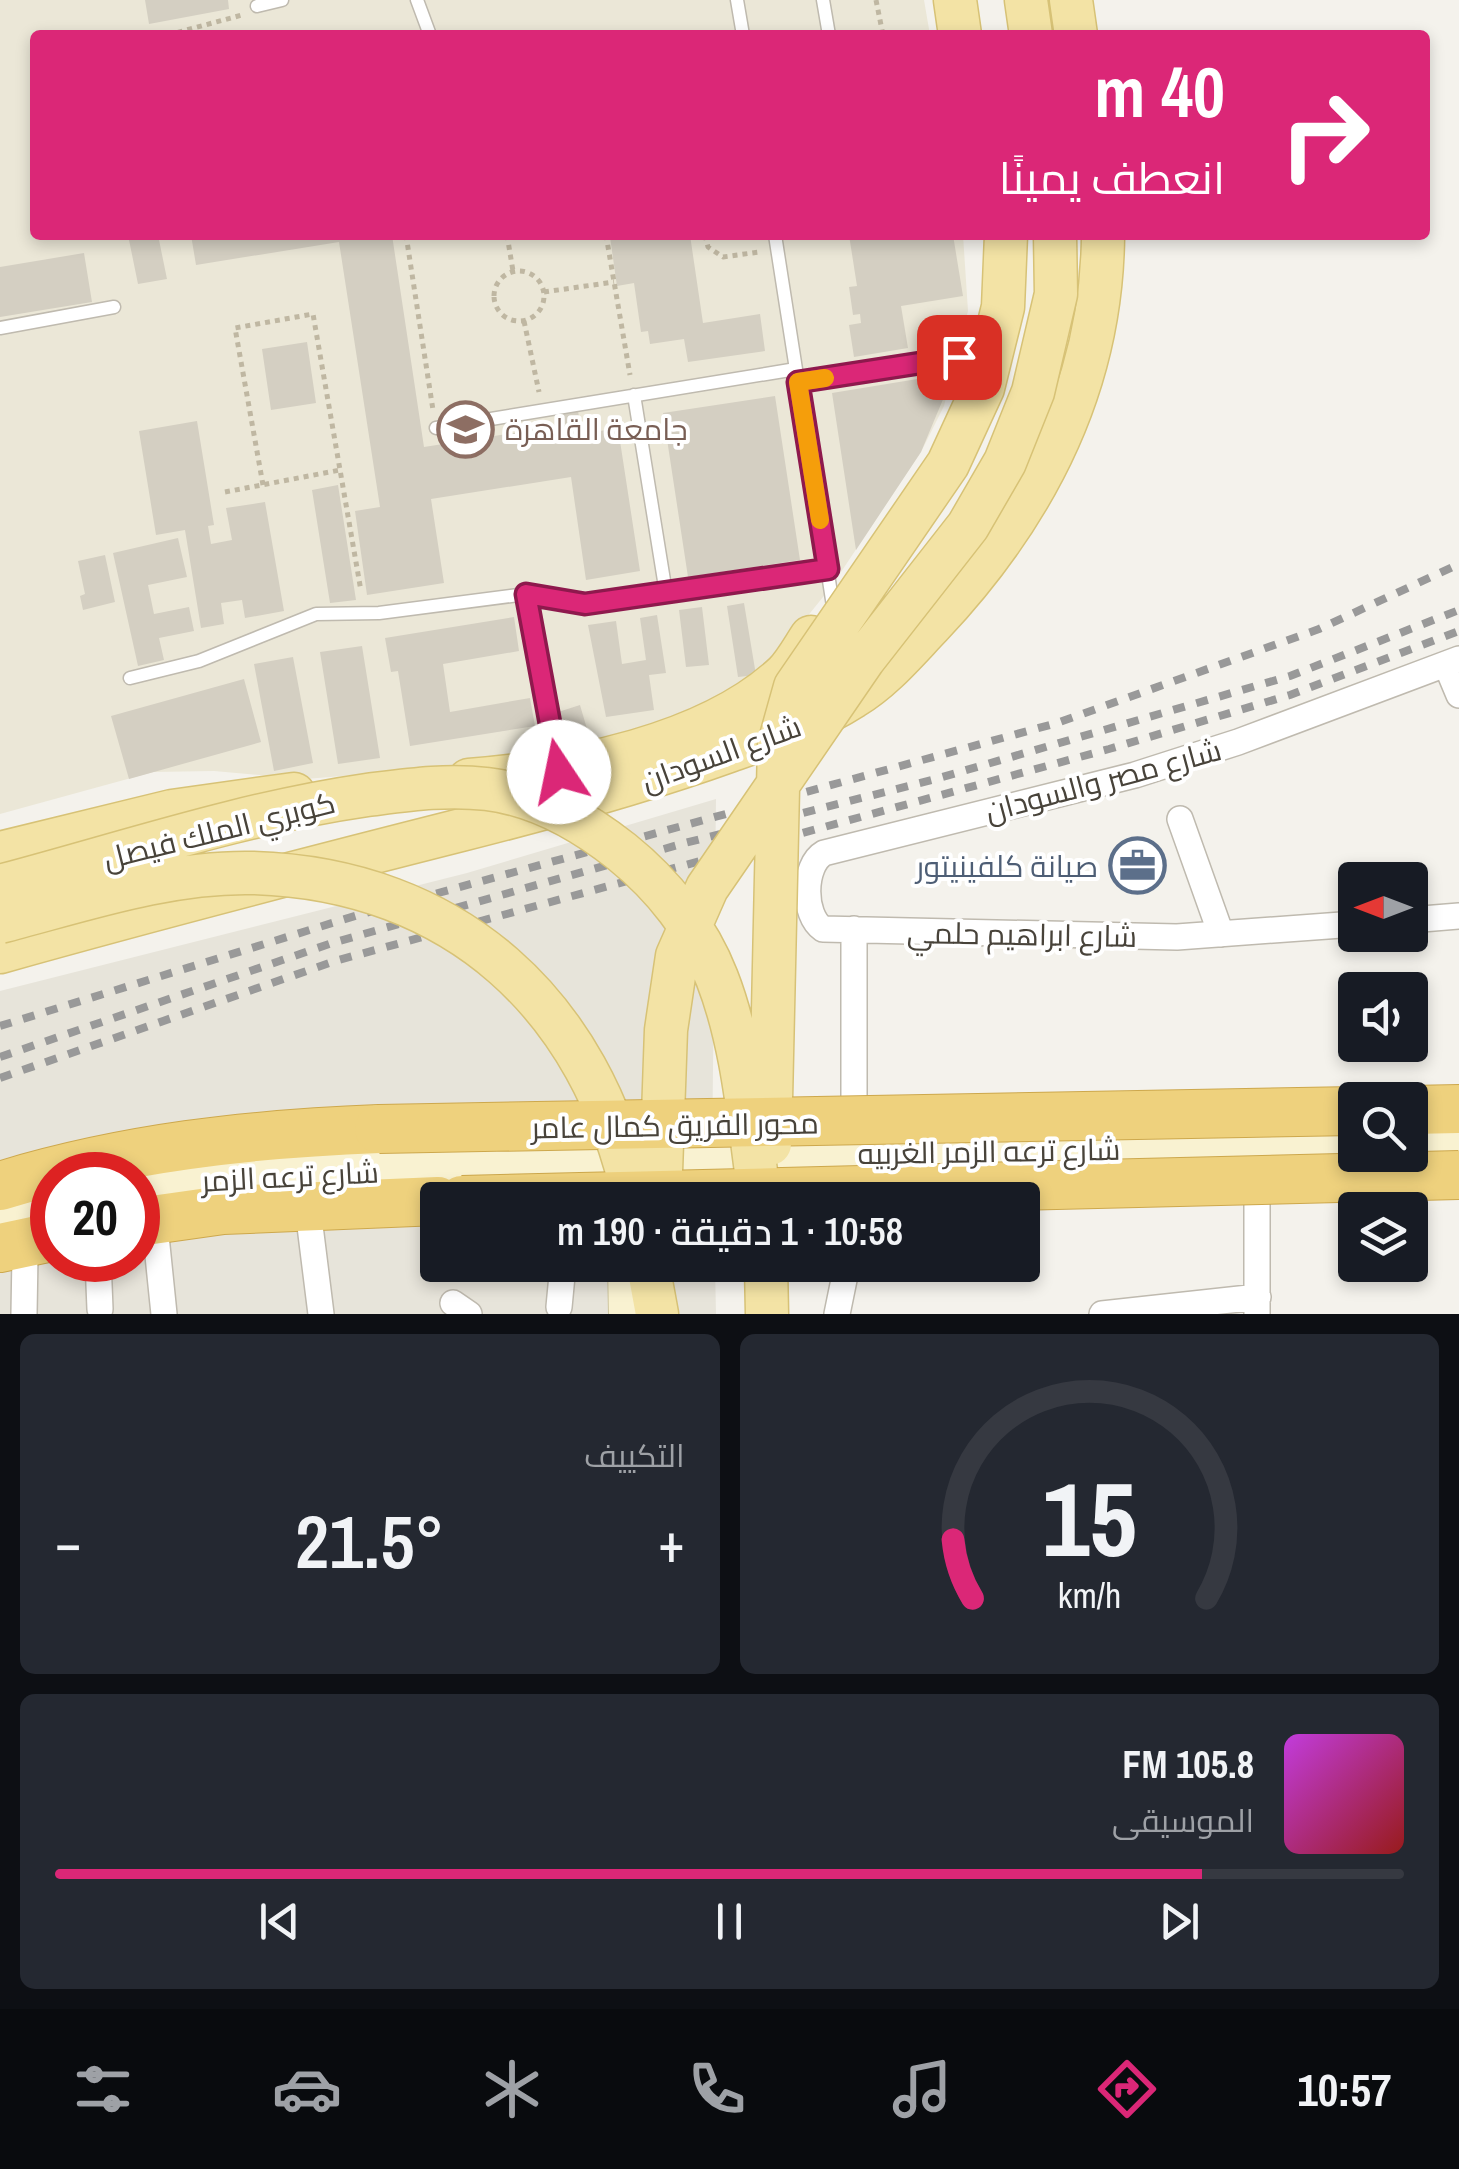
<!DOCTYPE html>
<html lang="ar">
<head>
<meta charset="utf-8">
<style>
	:root { --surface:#171b24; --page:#242831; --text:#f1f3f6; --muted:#9ea1a6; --line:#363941; --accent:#db2777 }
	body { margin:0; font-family:"Archivo Narrow",Cairo,sans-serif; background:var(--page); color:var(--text); direction:rtl; height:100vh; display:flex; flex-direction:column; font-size:38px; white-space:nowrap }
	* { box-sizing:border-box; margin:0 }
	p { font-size:32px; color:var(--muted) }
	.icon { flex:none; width:55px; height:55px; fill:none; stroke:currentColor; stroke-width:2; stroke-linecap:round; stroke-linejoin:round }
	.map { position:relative; height:1314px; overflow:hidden; direction:ltr }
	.drawer { display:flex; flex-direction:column; gap:20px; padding:20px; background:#0d0f14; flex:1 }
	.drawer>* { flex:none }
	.guide { position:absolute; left:30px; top:30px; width:1400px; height:210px; border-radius:10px; box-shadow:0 5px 15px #0003; direction:rtl; background:#db2777; color:#fff; overflow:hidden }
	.needle { width:65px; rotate:270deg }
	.fabs { position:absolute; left:1338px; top:862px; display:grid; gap:20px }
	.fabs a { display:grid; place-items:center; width:90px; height:90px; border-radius:10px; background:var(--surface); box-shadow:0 5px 15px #0003; font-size:50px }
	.speed { position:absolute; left:30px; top:1152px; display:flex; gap:20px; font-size:50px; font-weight:700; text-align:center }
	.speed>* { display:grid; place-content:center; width:130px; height:130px; border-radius:50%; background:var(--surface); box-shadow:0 5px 15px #0003; line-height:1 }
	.speed .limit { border:15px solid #d22; background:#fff; color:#111 }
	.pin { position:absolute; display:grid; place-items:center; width:85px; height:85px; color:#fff; margin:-42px; border-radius:20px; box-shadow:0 5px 15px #0006 }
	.me { position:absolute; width:110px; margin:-55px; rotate:349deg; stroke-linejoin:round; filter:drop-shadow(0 0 8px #0008) }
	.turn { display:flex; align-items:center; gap:35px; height:210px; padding:0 40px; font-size:45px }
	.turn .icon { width:130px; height:130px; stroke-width:2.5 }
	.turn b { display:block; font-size:70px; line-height:85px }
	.big { font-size:75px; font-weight:600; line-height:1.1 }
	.drawer .widget { flex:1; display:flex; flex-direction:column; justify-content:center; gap:15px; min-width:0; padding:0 35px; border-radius:15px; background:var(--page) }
	.drawer .dial { align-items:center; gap:0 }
	.dial svg { height:260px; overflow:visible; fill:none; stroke:var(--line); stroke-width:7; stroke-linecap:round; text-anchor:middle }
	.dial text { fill:var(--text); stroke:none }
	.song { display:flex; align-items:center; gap:30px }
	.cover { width:120px; height:120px; border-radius:15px; background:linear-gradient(135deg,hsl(290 70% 55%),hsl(0 70% 35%)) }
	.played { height:10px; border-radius:5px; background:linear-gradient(90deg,var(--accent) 85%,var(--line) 85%) }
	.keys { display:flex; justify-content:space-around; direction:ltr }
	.heat { display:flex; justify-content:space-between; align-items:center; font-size:55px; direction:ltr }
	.drawer .tiles { flex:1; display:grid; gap:20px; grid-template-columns:1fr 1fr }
	.widget:last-child { grid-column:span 2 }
	.trip { position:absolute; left:420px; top:1182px; width:620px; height:100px; border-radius:10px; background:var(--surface); box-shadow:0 5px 15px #0003; font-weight:600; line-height:100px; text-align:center; direction:rtl }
	.menu { display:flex; height:160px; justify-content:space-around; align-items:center; background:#090b0e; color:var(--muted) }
	.menu .icon { width:70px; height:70px }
	.menu .on { color:var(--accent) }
	.menu b { font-size:45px; color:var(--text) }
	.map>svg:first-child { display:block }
	.residential { fill:#e7e4da; fill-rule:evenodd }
	.education { fill:#ebe7d7 }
	.building { fill:#d4cfc2 }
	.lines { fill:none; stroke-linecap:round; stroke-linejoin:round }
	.lane-casing { stroke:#bfbaaf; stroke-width:15 }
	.street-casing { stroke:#bfbaaf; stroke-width:28 }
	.secondary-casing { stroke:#cec6a0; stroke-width:40 }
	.primary-casing { stroke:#d7c276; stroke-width:45 }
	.highway-casing { stroke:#cda84d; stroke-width:50 }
	.path { stroke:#bfb7a2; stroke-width:5; stroke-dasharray:5 5; stroke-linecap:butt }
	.lane { stroke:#fff; stroke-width:12 }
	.street { stroke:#fff; stroke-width:25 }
	.secondary { stroke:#f9f2d1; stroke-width:38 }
	.primary { stroke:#f3e3a5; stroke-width:42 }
	.highway { stroke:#eed17d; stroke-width:48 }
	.rail { stroke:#999; stroke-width:8; stroke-dasharray:12 12; stroke-linecap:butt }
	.primary-bridge-casing { stroke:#d7c276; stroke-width:45; stroke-linecap:butt }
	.highway-bridge-casing { stroke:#cda84d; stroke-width:50; stroke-linecap:butt }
	.primary-bridge { stroke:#f3e3a5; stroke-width:42 }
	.highway-bridge { stroke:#eed17d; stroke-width:48 }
	.route-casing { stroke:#8e194d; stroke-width:25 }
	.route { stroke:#db2777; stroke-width:18 }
	.slow { stroke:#f59e0b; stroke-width:18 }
	.labels { text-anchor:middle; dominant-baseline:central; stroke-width:8; stroke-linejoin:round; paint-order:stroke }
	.education-label { font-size:30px; fill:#785e54; stroke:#fff; text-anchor:start }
	.street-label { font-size:30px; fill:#48433a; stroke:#fff }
	.service-label { font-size:30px; fill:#4e5e75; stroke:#fff; text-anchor:end }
</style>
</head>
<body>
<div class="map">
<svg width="1459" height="1314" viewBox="0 0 1459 1314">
	<rect width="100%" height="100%" fill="#f4f2ec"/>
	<!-- residential -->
	<path class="residential" d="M716,799L712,1159L438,1200V1265H715L716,1314H0V991L467,873ZM52,1175H138V1260H52Z"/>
	<!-- education -->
	<path class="education" d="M0,0H924L930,35H35V235H963L968,311L944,406L921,452L831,587L746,693L592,746L494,764L305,779L214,771L153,772L0,814Z"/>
	<!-- building -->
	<path class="building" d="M145,0H228L229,9L149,24Z
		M128,235H158L167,279L138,284Z
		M191,235H392L424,447L565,425L563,413L578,411L582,434L618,428L640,571L586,580L571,477L431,499L444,583L367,595L355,511L380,507L339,242L196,265Z
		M628,235H690L703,323L760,314L765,351L688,362L684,339L650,344L648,331L641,332L634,283L617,286L610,237Z
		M849,235H953L963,296L901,306L908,348L854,357L849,325L861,323L860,314L853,315L849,287L857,286Z
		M84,253L92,302L0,317V267Z
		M307,342L316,403L271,410L262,349Z
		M954,373L921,452L856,550L832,393Z
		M775,396L800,560L688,577L663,413Z
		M197,421L214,525L208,526L211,544L232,540L226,508L265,502L284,611L245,618L242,600L221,603L224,624L201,628L185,530L156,535L139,431Z
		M338,485L356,600L330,603L312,490Z
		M178,538L187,577L148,585L154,614L189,607L194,631L159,638L164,660L138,666L113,553Z
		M105,555L115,602L83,610L80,596L85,594L78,561Z
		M744,603L756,675L738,677L727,606Z
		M702,607L709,665L686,667L679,610Z
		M657,615L666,673L649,675L654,710L606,717L588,625L616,621L622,664L646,660L640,618Z
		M514,617L519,651L443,664L450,712L530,698L535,726L410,746L398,671L391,672L385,638Z
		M362,646L380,758L338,764L320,652Z
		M293,657L313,763L274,771L254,664Z
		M244,679L261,742L129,779L111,716Z
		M580,705L592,746L564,754L552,714Z"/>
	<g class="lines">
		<defs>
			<path id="lane" d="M417,0L430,35
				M737,0L743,35
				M823,0L829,35
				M257,6L282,0
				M775,235L833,606
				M0,328L114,307
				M798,382L977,354
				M634,395L666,593
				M436,428L796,369
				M526,594L558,764
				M130,678L199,661L316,614L379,613L526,594L585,604L828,569"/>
			<path id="street" d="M1446,664L1459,695
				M1180,819L1221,934
				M1410,920L1459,916
				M1355,924L1177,937L823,929C802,915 803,865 824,853L1135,775L1238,742L1459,659
				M854,929V1129
				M1257,1169V1314
				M310,1226L321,1314
				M156,1236L164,1314
				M98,1260L100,1309
				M453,1303L469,1314
				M559,1307L563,1265
				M24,1314L25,1256
				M837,1314L847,1265
				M1102,1314L1258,1297"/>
			<path id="secondary" d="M1410,1139L1459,1138
				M138,1189L298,1172L1355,1141
				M0,1218L52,1205
				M627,1265L628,1314"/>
			<path id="primary" d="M955,0L960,35
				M1026,0L1031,35
				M1071,0L1076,35
				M469,780C570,772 708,746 785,674C795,664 803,649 811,637
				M0,853L172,811L294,794
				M0,952C153,909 307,869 461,830C552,807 640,783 729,751C772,736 814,722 853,697C883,679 907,650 931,625C1033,517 1102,388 1103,235
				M648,1265L657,1314
				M766,1265L767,1314"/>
			<path id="highway" d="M1410,1110L1459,1109
				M0,1186C124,1148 249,1134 379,1129
				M138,1222L223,1210L438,1201
				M0,1248L52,1237"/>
		</defs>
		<!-- lane casing -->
		<use href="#lane" class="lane-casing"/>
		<!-- street casing -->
		<use href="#street" class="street-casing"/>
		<!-- secondary casing -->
		<use href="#secondary" class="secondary-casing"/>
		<!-- primary casing -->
		<use href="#primary" class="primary-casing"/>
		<!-- highway casing -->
		<use href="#highway" class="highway-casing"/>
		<!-- path -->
		<path class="path" d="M876,0L883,35
			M168,35L242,15
			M406,235L433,410
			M507,235L513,271
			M606,235L630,375
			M705,235L708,247L723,257L759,252
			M494 296a25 25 0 1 1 50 0a25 25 0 1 1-50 0Z
			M544,292L614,282
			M524,321L539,392
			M263,485L235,328L313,314L361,591
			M225,492L340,470"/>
		<!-- lane -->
		<use href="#lane" class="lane"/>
		<!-- street -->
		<use href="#street" class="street"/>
		<!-- secondary -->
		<use href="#secondary" class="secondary"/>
		<!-- primary -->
		<use href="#primary" class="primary"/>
		<!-- highway -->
		<use href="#highway" class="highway"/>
		<!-- rail -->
		<path class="rail" d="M0,1026L358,915L1057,723L1319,629L1459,564
			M0,1057L332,943L685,843L932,780L1290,676L1459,610
			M0,1078L335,961L1109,749L1290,695L1459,631"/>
		<defs>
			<path id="primary-bridge" d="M0,886C121,854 242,813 367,795C407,790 446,784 487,789C538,795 583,821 622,852C663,885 698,929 717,978C744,1047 749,1127 760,1200
				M0,922C81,901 168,871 253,873C455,879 592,1005 634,1200
				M770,1144L779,744L795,687L948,464L983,388L1003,307L1006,235
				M660,1200L666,1030L677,956L707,888L864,659L968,526L1005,462L1033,392L1056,294L1055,235"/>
			<path id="highway-bridge" d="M379,1129L1355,1111
				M462,1200L1459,1175"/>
		</defs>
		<!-- primary-bridge casing -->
		<use href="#primary-bridge" class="primary-bridge-casing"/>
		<!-- highway-bridge casing -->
		<use href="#highway-bridge" class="highway-bridge-casing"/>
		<!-- primary-bridge -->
		<use href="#primary-bridge" class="primary-bridge"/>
		<!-- highway-bridge -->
		<use href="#highway-bridge" class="highway-bridge"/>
	</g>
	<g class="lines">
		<defs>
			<path id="route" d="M559,772L526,594L585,604L828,569L798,382L959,357"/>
		</defs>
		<!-- route casing -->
		<use href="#route" class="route-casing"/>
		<!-- route -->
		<use href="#route" class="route"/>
		<!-- slow -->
		<path class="slow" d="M820,520L798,382L825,378"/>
	</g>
	<!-- icons -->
	<defs>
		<symbol id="university-ring" viewBox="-11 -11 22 22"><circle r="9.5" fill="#fff" stroke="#8d6e63" stroke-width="1.5"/><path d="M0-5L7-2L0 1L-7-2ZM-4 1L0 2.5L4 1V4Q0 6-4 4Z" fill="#8d6e63"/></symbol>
		<symbol id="office-ring" viewBox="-11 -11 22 22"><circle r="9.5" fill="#fff" stroke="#5c6f8a" stroke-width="1.5"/><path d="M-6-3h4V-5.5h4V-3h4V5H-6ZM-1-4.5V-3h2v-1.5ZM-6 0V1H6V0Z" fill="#5c6f8a"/></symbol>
	</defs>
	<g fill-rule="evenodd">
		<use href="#university-ring" x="434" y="398" width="63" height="63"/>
		<use href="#office-ring" x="1106" y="834" width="63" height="63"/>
	</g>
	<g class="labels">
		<!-- education labels -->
		<g class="education-label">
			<text x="505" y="429">جامعة القاهرة</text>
		</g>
		<!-- street labels -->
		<g class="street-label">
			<text transform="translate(721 753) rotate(-20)">شارع السودان</text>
			<text transform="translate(1103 780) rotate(-15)">شارع مصر والسودان</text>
			<text transform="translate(219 830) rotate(-14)">كوبري الملك فيصل</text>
			<text transform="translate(1022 934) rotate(1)">شارع ابراهيم حلمي</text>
			<text transform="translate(675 1125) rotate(-1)">محور الفريق كمال عامر</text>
			<text transform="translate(989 1151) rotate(-1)">شارع ترعه الزمر الغربيه</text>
			<text transform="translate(290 1176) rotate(-3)">شارع ترعه الزمر</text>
		</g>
		<!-- service labels -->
		<g class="service-label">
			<text x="1098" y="866">صيانة كلفينيتور</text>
		</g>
	</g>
</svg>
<div class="fabs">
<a><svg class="needle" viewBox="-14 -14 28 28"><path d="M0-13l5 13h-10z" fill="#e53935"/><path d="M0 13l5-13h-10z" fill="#9ea1a6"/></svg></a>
<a><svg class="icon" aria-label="sound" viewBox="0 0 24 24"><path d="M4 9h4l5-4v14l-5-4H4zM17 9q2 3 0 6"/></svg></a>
<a><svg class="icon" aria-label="search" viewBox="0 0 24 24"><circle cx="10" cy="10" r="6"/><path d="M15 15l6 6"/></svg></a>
<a><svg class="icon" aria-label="layers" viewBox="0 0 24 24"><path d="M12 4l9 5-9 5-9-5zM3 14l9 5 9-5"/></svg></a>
</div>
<div class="speed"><div class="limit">20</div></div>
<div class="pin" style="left:959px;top:357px;background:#d93025"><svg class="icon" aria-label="arrive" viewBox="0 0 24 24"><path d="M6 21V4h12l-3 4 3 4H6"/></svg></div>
<svg class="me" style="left:559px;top:772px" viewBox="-20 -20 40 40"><circle r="19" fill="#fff"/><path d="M0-13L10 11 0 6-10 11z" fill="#db2777"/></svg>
<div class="trip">10:58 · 1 دقيقة · 190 m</div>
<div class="guide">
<div class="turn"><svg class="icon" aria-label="right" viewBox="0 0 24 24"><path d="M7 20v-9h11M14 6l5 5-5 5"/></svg><div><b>40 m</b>انعطف يمينًا</div></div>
</div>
</div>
<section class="drawer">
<div class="tiles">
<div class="widget dial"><svg viewBox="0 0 100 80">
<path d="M14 69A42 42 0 1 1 86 69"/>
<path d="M14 69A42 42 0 0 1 8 51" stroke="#db2777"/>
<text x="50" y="56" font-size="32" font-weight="700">15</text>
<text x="50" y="72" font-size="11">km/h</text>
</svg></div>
<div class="widget"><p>التكييف</p>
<div class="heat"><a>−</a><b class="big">21.5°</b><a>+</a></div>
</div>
<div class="widget">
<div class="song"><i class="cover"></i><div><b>105.8 FM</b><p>الموسيقى</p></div></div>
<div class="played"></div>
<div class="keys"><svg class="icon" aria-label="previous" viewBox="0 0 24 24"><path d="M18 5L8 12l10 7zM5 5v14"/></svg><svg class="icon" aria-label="pause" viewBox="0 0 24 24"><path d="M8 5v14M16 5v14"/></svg><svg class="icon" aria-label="next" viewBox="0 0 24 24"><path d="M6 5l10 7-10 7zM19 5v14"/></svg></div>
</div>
</div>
</section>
<nav class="menu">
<b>10:57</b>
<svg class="icon on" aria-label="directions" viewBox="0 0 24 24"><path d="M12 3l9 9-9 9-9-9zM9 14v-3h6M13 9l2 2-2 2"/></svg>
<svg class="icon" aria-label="music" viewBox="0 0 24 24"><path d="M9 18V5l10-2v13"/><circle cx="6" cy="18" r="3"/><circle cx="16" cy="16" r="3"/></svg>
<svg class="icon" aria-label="phone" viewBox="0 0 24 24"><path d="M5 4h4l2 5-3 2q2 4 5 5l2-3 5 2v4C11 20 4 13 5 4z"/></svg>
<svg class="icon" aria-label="climate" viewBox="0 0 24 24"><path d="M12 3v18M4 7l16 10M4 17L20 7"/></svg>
<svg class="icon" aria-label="car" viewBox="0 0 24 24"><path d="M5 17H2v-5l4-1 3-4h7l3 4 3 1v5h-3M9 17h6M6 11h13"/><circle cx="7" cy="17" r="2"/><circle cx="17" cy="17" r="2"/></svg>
<svg class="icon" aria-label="filters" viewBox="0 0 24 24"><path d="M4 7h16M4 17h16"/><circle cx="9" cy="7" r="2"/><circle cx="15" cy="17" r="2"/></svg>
</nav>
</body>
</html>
